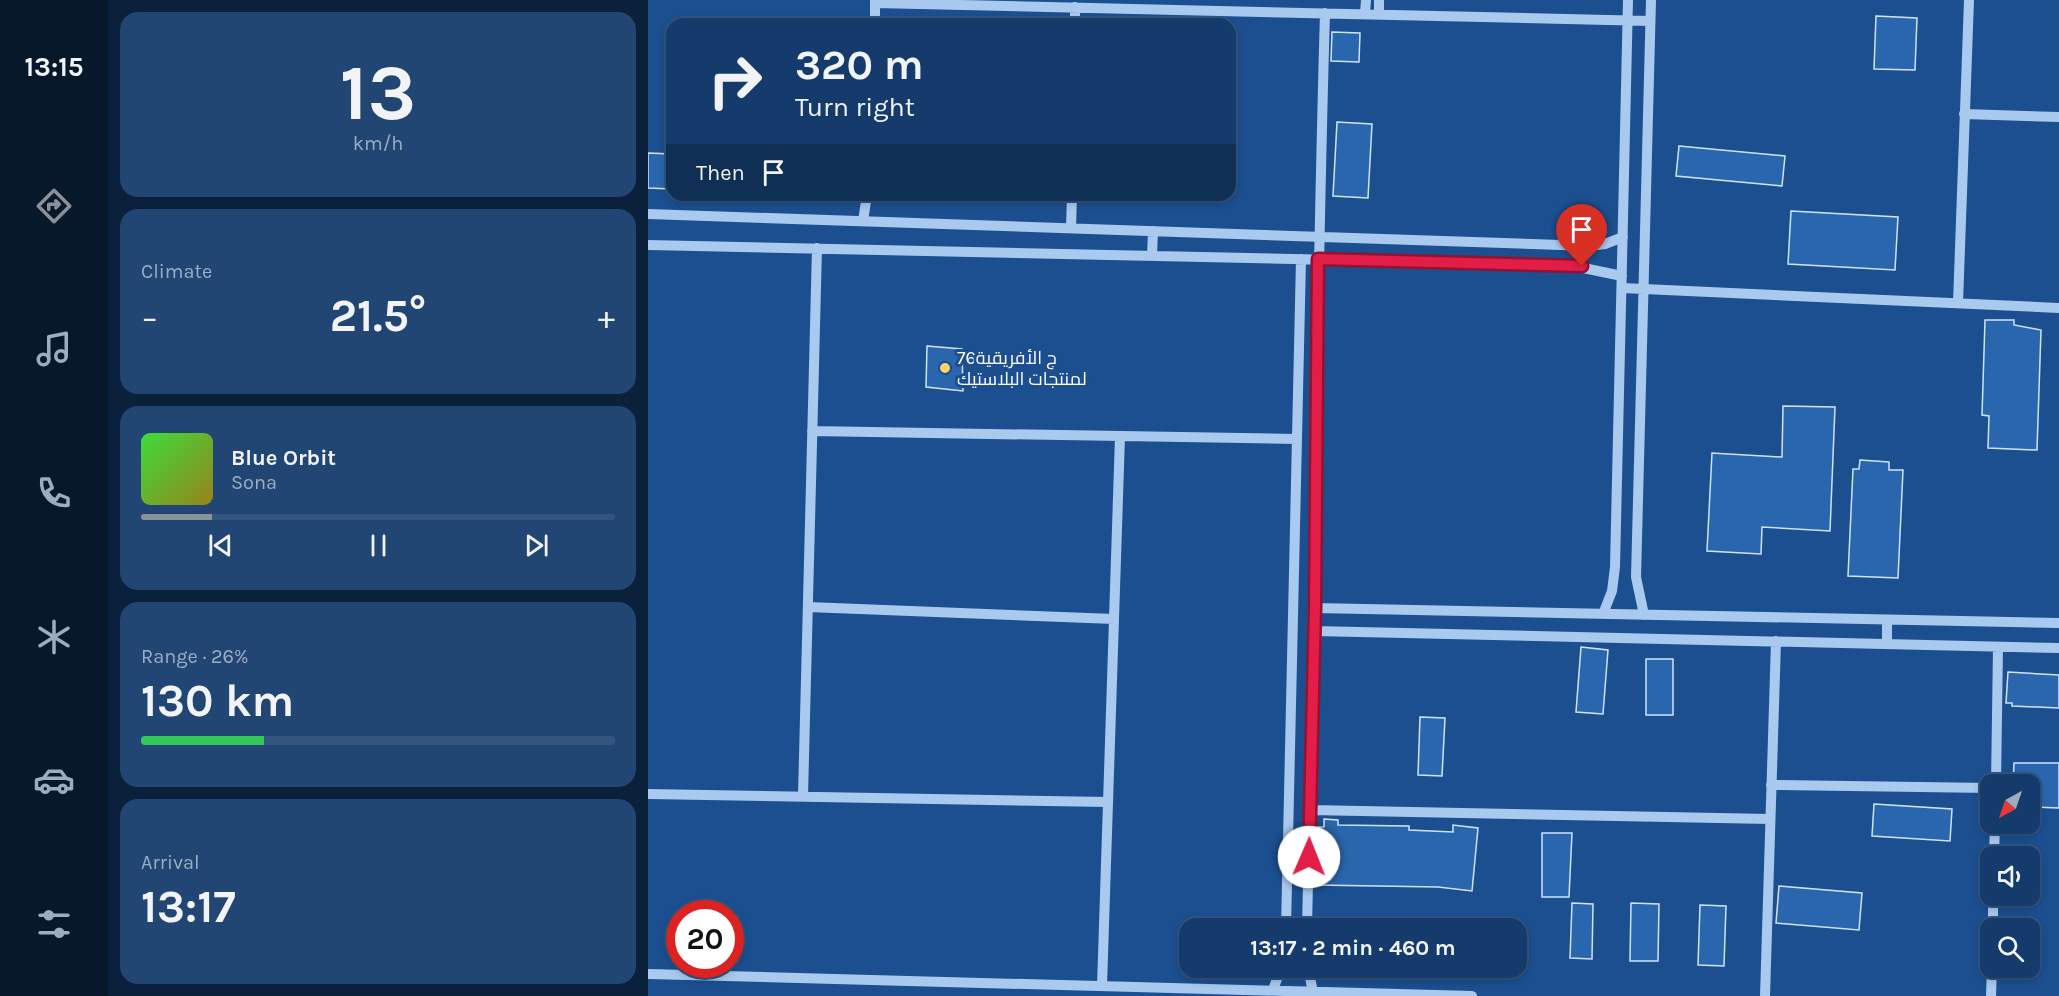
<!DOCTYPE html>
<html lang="en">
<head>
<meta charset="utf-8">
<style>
	:root { --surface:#143b6b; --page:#214673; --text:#f1f3f6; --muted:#9dadc1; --line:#33557e; --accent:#8c9099 }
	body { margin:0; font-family:Karla,Cairo,sans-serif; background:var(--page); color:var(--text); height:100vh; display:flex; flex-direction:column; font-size:22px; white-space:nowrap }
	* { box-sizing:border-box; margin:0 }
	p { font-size:20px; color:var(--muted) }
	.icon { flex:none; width:33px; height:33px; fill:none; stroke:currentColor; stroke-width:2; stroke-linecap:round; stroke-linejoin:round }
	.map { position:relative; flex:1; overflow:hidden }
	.drawer { display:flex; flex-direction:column; gap:12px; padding:12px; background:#0b203b; width:540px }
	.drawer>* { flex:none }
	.top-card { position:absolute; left:18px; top:18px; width:570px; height:183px; border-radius:18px; box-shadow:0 3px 9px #0003,0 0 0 2px var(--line); background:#143b6b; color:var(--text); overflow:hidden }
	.needle { width:39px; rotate:220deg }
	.buttons { position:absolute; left:1332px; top:774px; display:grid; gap:12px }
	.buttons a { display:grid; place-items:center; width:60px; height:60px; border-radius:12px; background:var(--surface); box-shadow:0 3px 9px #0003,0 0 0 2px var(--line); font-size:30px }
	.speed { position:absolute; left:18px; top:900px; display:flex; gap:12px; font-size:30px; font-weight:700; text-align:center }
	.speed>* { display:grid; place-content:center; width:78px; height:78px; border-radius:50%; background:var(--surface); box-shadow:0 3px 9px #0003,0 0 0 2px var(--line); line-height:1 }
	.speed .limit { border:9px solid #d22; background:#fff; color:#111 }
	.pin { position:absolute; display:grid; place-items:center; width:51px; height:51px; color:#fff; margin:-62px -26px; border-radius:50% 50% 50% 0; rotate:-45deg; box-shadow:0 0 6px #0007 }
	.pin .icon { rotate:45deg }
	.me { position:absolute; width:66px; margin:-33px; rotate:1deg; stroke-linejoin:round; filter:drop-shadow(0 0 4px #0008) }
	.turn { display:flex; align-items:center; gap:21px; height:126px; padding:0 30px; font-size:27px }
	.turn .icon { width:78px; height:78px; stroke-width:2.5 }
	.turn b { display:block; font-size:42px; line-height:51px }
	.then { display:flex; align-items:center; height:57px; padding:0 30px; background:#0003; gap:12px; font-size:22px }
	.big { font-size:45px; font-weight:700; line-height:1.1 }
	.drawer .card { flex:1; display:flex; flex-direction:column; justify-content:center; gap:9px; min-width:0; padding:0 21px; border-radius:18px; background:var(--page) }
	.drawer .dial { align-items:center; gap:0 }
	.dial b { font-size:78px; line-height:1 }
	.song { display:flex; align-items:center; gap:18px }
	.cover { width:72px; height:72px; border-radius:9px; background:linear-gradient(135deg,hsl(120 70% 55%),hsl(50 70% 35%)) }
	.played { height:6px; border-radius:3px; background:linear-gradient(90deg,var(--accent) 15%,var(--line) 15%) }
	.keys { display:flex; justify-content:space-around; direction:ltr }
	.heat { display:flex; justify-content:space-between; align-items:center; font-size:33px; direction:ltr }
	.charge { height:9px; border-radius:4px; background:linear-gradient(90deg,#34c759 26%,var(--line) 0) }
	.trip { position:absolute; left:531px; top:918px; width:348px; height:60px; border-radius:18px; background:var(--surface); box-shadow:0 3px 9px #0003,0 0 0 2px var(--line); font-weight:700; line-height:60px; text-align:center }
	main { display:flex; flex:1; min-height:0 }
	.tab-bar { display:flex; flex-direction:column; width:108px; justify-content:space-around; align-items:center; background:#08182b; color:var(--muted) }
	.tab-bar .icon { width:42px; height:42px }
	.tab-bar .active { color:var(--accent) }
	.tab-bar b { font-size:27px; color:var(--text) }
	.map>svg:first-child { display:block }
	.building { fill:#2a66ad; stroke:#cfe3fa; stroke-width:1.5 }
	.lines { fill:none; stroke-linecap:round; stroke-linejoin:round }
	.minor { stroke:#a9c9ee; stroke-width:10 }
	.route-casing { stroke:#92132f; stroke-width:15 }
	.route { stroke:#e11d48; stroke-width:10 }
	.poi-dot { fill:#ffd166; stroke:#1b4f8f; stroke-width:2 }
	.labels { text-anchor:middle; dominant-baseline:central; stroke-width:6; stroke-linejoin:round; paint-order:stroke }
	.poi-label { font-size:18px; fill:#fff; stroke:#1b4f8f; text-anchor:start }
</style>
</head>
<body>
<main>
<nav class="tab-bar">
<b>13:15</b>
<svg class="icon active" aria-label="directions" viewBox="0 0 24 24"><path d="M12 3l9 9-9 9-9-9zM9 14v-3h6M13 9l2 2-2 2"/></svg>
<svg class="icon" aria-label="music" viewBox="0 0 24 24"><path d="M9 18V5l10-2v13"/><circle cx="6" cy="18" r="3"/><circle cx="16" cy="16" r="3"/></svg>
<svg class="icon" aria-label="phone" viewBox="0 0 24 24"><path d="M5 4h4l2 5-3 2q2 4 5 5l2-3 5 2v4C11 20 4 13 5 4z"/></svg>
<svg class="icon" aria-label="climate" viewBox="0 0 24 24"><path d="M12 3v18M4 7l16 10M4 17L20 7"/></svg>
<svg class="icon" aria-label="car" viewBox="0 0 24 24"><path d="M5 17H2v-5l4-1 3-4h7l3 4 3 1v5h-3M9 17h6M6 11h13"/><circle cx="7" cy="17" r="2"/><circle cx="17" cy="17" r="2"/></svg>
<svg class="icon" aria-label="filters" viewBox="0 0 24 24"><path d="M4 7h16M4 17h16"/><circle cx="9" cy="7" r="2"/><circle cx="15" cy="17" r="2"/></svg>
</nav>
<section class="drawer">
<div class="card dial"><b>13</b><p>km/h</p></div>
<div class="card"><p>Climate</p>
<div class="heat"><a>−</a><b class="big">21.5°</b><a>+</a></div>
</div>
<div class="card">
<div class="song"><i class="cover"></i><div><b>Blue Orbit</b><p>Sona</p></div></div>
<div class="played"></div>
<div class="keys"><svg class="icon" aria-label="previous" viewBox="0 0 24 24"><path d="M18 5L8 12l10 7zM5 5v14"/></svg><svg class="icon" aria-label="pause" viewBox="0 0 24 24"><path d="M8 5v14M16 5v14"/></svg><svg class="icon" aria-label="next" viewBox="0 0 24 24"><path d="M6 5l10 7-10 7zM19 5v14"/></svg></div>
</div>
<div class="card"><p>Range · 26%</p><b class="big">130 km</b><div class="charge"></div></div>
<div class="card"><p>Arrival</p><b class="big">13:17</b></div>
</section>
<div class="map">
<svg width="1411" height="996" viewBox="0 0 1411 996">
	<rect width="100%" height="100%" fill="#1b4f8f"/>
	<!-- building -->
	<path class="building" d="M1228,16L1269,18L1267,70L1226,69Z
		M684,32L712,33L711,62L683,61Z
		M689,122L724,124L720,198L685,196Z
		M1031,146L1137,156L1134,186L1028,176Z
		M0,153L24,154V189L0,188Z
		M1143,211L1250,217L1247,270L1140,264Z
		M1337,320H1366V325L1393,330L1389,450L1340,448L1341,416L1334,415Z
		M279,346L314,349L315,391L278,387Z
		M1135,406L1187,407L1182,531L1114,527L1113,554L1059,551L1064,453L1134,457Z
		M1212,460L1241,462V470H1255L1250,578L1200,576L1205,469H1211Z
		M933,647L960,650L955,714L928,712Z
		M998,659H1025V715H998Z
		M1360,672L1411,675V708L1364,706V703H1358Z
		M772,717L797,718L794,776L770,775Z
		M1366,763H1411V808L1382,807V784H1365Z
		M1226,804L1304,809L1302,841L1224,836Z
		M676,819L690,820V825L761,826V830L805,832V825L830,828L824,891L790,887L668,885L670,827H676Z
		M894,833H924L921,897H894Z
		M1131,886L1214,893L1211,930L1128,923Z
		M924,903L945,904L944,959L922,958Z
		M983,903L1011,904L1010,961H982Z
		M1052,905L1078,906L1076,966L1050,965Z"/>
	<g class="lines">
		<!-- minor -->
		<path class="minor" d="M227,3L1002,21
			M717,14L718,0
			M731,14V0
			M227,24V0
			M427,24V7
			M1316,114L1411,117
			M0,214L942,246L957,244L975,237
			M215,221L219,195
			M423,228L424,195
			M0,245L921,265L974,276
			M504,256L505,231
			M974,288L1411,308
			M1310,303L1321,0
			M164,431L649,439
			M160,607L466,619
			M667,608L1411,623
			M955,614L964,591L967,567L980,0
			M996,615L988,577L1003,0
			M1239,620V644
			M666,631L1411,648
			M1348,784L1350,647
			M1123,785L1342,788
			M0,794L460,802
			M155,796L169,248
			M662,810L1122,819
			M1346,856L1347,824
			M638,928L653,259
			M659,928C666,623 668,318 677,13
			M1345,928V896
			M660,968L665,992
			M0,974L824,996
			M454,986L472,436
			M625,990L633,968
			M1117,996L1128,641
			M1343,996L1344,968"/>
	</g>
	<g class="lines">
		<defs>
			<path id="route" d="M661,857L667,608L670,259L934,266"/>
		</defs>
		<!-- route casing -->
		<use href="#route" class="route-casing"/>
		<!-- route -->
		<use href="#route" class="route"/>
	</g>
	<!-- markers -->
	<circle class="poi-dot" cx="297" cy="368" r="6"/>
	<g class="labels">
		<!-- poi labels -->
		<g class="poi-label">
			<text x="309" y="358">76ج الأفريقية<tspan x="309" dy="21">لمنتجات البلاستيك</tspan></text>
		</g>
	</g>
</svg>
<div class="buttons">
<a><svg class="needle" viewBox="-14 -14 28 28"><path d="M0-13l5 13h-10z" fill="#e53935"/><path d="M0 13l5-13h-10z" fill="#9dadc1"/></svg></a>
<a><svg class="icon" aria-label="sound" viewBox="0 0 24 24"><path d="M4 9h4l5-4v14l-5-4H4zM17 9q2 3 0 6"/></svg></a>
<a><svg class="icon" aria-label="search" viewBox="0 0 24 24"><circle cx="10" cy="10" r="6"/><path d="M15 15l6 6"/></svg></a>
</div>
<div class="speed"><div class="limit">20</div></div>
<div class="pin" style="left:934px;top:266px;background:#d93025"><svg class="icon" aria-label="arrive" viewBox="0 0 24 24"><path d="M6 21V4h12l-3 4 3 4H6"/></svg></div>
<svg class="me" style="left:661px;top:857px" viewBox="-20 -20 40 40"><circle r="19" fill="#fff"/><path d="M0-13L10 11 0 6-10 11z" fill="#e11d48"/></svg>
<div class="trip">13:17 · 2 min · 460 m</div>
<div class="top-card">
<div class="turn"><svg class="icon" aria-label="right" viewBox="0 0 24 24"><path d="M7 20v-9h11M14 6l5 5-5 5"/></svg><div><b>320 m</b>Turn right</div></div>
<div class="then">Then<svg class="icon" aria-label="arrive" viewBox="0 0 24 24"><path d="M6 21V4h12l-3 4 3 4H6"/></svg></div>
</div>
</div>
</main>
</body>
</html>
